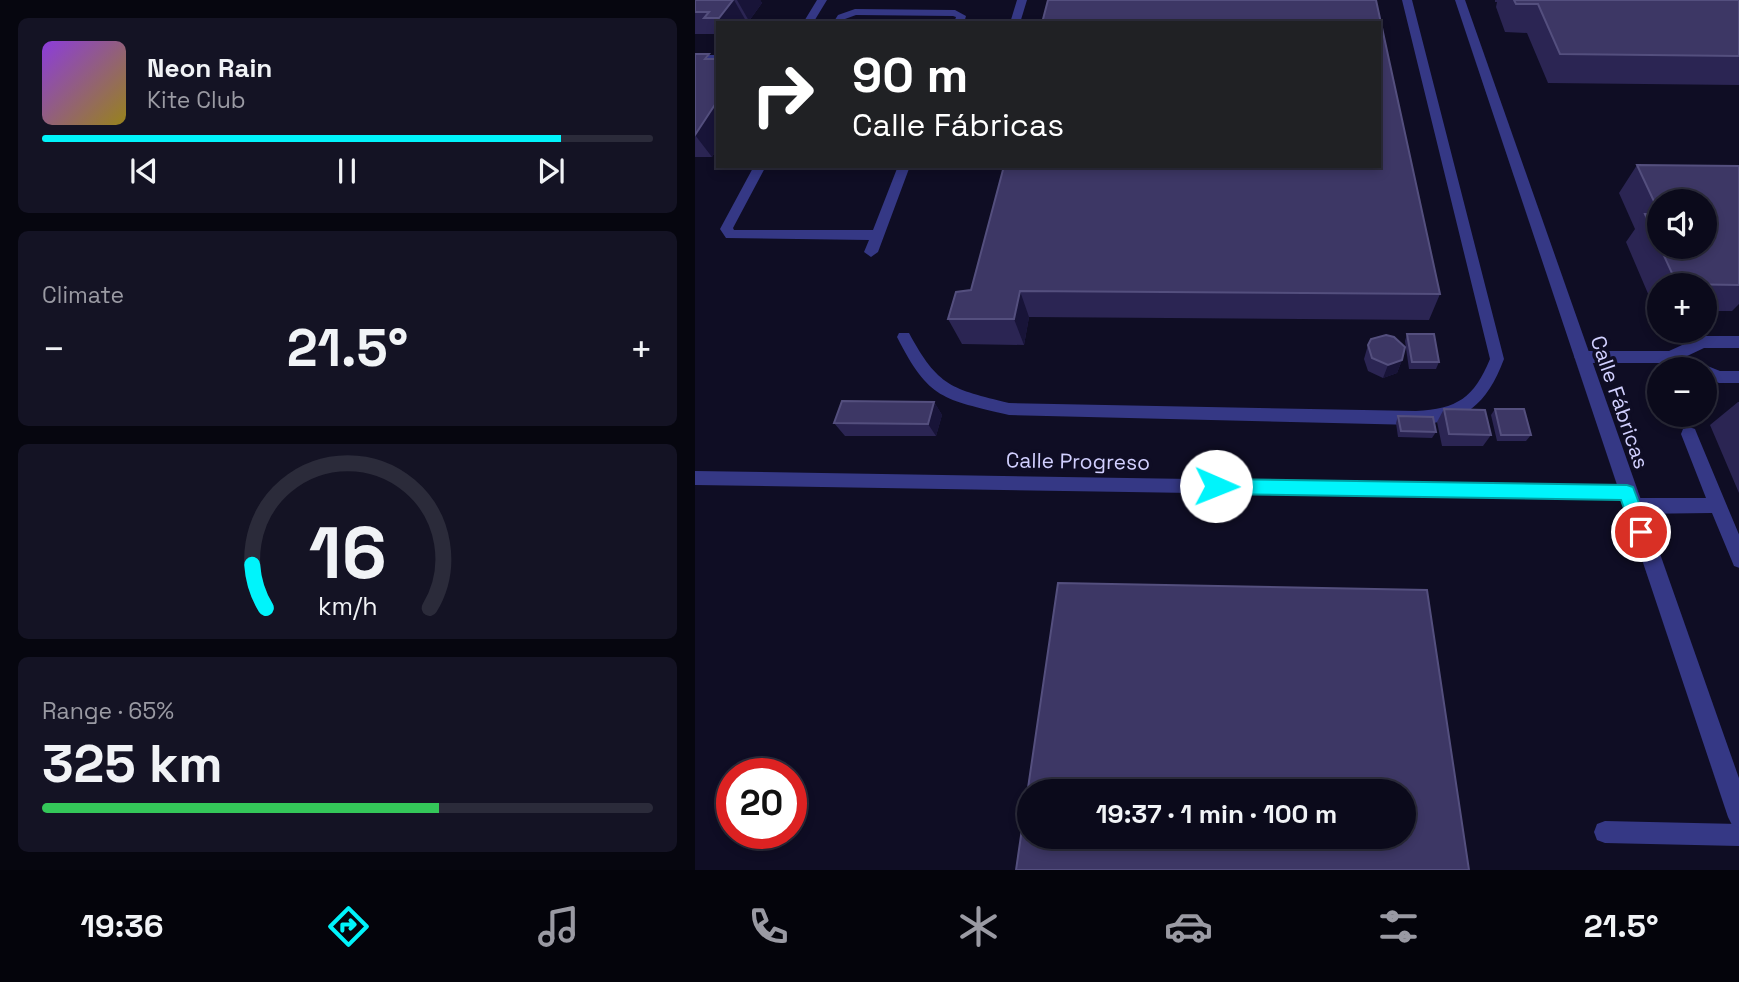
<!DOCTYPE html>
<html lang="en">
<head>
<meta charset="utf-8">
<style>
	:root { --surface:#0b0a1b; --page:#141324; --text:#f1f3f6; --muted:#9a9aa3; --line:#2b2b3a; --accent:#00f4fb }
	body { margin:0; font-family:"Space Grotesk",sans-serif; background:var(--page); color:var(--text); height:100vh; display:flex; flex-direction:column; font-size:26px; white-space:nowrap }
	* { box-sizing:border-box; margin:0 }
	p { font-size:23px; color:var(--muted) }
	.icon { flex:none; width:38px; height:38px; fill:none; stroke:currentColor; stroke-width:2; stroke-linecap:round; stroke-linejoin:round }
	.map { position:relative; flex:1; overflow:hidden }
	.side { display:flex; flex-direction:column; gap:18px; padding:18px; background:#06060f; width:695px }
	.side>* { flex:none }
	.banner { position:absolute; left:21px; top:21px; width:665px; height:147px; border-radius:0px; box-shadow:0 4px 10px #0003,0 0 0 2px var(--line); background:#202124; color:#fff; overflow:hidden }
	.buttons { position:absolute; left:952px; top:189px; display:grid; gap:14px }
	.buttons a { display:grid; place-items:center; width:70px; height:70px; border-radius:50%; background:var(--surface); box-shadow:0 4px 10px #0003,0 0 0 2px var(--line); font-size:35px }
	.speed { position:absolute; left:21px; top:758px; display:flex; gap:14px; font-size:35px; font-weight:700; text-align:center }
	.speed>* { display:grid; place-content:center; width:91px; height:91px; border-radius:50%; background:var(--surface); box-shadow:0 4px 10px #0003,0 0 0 2px var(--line); line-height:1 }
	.speed .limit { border:10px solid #d22; background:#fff; color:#111 }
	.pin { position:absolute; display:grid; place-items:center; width:60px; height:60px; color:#fff; margin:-30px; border:4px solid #fff; border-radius:50%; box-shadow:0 2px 7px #0007 }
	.me { position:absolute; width:77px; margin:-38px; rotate:91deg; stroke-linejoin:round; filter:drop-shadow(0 0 5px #0008) }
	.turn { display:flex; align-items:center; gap:24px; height:147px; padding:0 21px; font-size:32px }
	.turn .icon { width:91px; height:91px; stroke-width:2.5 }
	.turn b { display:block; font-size:49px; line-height:60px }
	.big { font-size:52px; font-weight:600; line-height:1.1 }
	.side .tile { flex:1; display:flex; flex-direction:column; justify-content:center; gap:10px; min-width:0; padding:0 24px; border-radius:10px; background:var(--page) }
	.side .dial { align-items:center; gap:0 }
	.dial svg { height:182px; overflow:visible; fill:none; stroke:var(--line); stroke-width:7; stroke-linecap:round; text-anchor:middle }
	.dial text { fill:var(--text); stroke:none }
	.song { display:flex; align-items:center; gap:21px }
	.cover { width:84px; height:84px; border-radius:10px; background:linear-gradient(135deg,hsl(270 70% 55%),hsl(50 70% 35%)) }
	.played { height:7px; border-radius:4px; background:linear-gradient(90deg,var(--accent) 85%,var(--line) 85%) }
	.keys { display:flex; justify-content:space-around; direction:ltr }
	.heat { display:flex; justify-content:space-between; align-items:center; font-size:38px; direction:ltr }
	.charge { height:10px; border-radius:5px; background:linear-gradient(90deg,#34c759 65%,var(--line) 0) }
	.trip { position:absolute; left:322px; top:779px; width:399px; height:70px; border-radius:35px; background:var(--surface); box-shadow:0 4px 10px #0003,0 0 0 2px var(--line); font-weight:600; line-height:70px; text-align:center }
	.dock { display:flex; height:112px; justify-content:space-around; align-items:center; background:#04040b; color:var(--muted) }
	.dock .icon { width:49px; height:49px }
	.dock .on { color:var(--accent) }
	.dock b { font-size:32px; color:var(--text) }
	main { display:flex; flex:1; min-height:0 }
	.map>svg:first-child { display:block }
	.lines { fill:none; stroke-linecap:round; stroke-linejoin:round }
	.service { fill:#353885; fill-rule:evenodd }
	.minor { fill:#353885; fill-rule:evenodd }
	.wall { fill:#2b2553; fill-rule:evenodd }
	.shaded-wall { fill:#181438 }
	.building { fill:#3d3765; stroke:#544f7e; stroke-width:2; fill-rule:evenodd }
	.route { fill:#00f4fb; stroke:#009fa3; stroke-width:2 }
	.labels { text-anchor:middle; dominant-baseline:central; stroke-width:7; stroke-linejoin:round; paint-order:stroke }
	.street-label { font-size:21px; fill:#d2d0ff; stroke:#0f0d24 }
</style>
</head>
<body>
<main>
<section class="side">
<div class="tile">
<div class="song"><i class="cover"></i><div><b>Neon Rain</b><p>Kite Club</p></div></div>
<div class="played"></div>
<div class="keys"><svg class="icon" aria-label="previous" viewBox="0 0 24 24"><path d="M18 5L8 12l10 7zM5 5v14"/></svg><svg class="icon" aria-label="pause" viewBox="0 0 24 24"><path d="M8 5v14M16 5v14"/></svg><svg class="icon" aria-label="next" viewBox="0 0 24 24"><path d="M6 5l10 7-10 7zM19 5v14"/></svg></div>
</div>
<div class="tile"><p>Climate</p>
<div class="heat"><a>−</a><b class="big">21.5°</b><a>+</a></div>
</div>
<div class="tile dial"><svg viewBox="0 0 100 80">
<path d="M14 69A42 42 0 1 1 86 69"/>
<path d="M14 69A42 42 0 0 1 8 50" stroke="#00f4fb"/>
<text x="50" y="56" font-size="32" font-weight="700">16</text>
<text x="50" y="72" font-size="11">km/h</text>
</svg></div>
<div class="tile"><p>Range · 65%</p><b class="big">325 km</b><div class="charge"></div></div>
</section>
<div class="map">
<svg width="1045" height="870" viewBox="0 0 1045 870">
	<rect width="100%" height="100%" fill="#0f0d24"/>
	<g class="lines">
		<!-- service -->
		<path class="service" d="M122,0H132L118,23H108Z
			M322,0H332L325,23H315Z
			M707,0H717L809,359C791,406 771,421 721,425L314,415C248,399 234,400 202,337L204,333H214C243,387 257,389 314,403L721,411C762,409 779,398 795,359Z
			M160,9L260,10L271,16L269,23H259L261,17L258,16L161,15L150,19L148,23H138L143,15Z
			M0,55H23V61H0Z
			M59,166H71L38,228L39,230H178L203,166H215L183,252L176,257L169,252L174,240L31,238L25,229Z
			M1007,336H1045V348H1009L990,357L1025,371H1045V383H1024L1010,377V369H990L974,363H886L879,357L886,351H974Z
			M994,427L1000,429L1002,434L1045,537V568L1039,566L1017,513L937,514L931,511L929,506L931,500L0,485V471L932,486L938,488L940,493L938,498H1011L986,434L988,429Z
			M910,821L1045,824V846L910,843L902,840L899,832L902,824Z"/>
		<!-- minor -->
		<path class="minor" d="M760,0H770L1045,781V828L1037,825L1033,817Z"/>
	</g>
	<!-- wall -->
	<path class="wall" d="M0,0H65L67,3L54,21H51L50,23H23V39L20,34H0Z
		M800,0H1044V85L853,83L832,33L810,32L801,7L802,2H800Z
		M0,54L17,59H23V147L17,157H0Z
		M942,165L1044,166V304L1037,311H1010V285H964V310H960L931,242L940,229L924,193ZM964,201L1010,247H964Z
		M276,290L745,294L734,320L334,317L329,345L267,344L253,319Z
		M712,334L744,362L741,369H714L710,341Z
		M673,345L707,360L702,373L688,378L673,371L669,359Z
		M239,402L247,415L241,436H150L139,423Z
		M1043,402H1044V493L1015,425Z
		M749,409L796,435L788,446H747L742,422Z
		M800,409L836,435L831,441H802L796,415Z
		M703,416L741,432L737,438L703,437L701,423Z"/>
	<!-- shaded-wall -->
	<path class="shaded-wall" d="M38,0H39L51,21L50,23H27L24,18Z
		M42,0H65L67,3L54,21Z
		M23,100V147L17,157L0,135Z
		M325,291L334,317L329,345L319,319Z
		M707,360L702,373L688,378L693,365Z
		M239,402L247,415L241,436L233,424Z"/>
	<!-- building -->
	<path class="building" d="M0,0H38L24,18H9L14,12H0Z
		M353,0H681L745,294L325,291L319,319H253L261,292L276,290L309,166H684V23H347Z
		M819,0H1044V56L865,54L843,4H821Z
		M0,54H14L10,59H23V100L0,135Z
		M942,165L1044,166V285L982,284L965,247H1010V201H964V212Z
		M950,214L964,215V246Z
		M712,334H739L744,362H717Z
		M691,335L699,337L710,347L707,360L693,365L677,358L673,345L676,339Z
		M147,401L239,402L233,424L139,423Z
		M749,409L790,410L796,435L754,434Z
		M800,409H829L836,435H806Z
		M703,416L738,417L741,432L706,431Z
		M363,583L732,590L774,870H321ZM334,791H709V836H334Z"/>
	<!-- route -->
	<path class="route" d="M521,479L932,485L938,487L955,532L952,538L946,540L940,538L926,500L521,494L515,491L513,486L515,481Z"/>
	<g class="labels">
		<!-- street labels -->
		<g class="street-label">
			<text transform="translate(925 402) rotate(71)">Calle Fábricas</text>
			<text transform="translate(383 461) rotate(1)">Calle Progreso</text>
		</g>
	</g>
</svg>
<div class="buttons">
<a><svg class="icon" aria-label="sound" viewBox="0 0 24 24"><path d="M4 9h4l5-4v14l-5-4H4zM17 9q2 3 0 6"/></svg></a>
<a>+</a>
<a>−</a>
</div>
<div class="speed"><div class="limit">20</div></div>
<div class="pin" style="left:946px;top:532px;background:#d93025"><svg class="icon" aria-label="arrive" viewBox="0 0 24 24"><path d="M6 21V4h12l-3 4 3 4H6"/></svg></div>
<svg class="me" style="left:521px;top:486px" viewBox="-20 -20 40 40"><circle r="19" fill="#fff"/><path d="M0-13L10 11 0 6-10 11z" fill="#00f4fb"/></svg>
<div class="trip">19:37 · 1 min · 100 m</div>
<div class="banner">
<div class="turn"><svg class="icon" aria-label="right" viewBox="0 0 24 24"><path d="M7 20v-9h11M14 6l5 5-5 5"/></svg><div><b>90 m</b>Calle Fábricas</div></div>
</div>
</div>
</main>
<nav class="dock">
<b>19:36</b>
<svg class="icon on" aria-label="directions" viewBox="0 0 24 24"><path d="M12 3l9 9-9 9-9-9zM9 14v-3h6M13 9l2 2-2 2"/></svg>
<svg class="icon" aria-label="music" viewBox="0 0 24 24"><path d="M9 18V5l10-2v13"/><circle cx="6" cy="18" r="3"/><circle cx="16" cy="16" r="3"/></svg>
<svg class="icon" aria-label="phone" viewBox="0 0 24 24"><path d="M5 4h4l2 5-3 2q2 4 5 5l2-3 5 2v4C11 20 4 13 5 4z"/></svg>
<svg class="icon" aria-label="climate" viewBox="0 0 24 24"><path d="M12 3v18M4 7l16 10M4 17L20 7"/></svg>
<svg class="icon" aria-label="car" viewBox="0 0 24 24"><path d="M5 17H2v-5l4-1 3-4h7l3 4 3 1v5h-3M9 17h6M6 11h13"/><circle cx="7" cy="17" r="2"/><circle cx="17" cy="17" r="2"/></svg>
<svg class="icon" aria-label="filters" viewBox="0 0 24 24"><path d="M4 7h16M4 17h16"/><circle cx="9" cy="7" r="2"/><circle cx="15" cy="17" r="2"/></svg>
<b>21.5°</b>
</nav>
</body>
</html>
